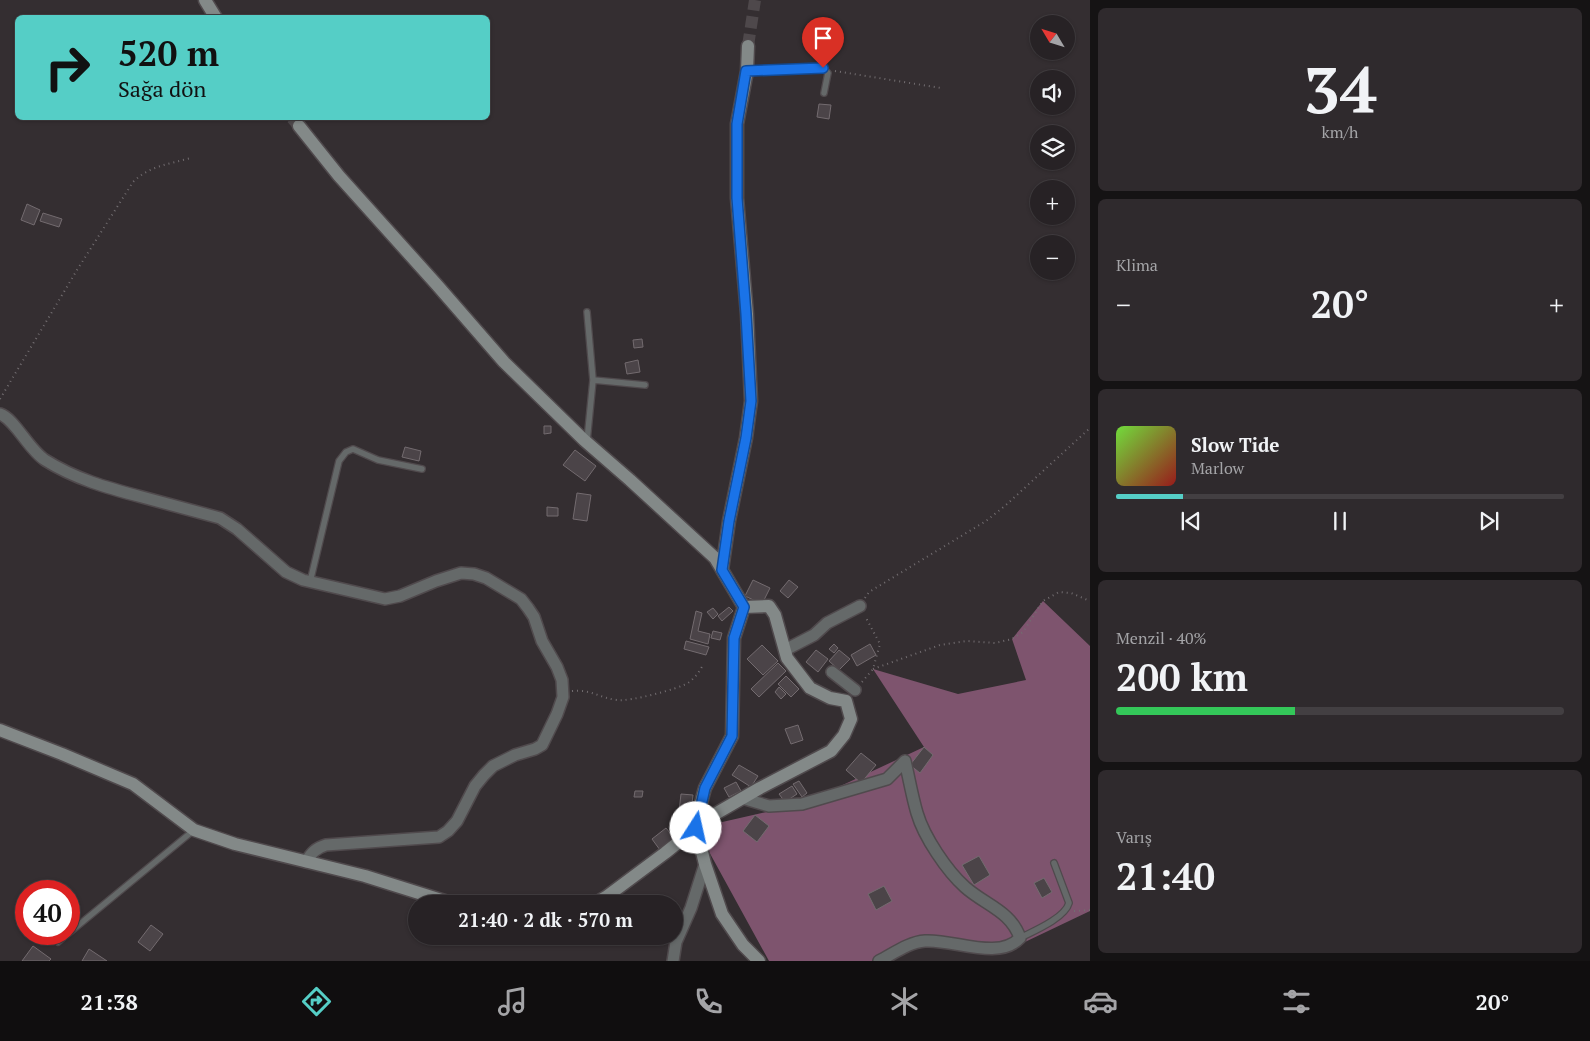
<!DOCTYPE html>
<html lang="tr">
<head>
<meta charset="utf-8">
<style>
	:root { --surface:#272225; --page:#2f2a2d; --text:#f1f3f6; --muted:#a4a4a7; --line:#433f42; --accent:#55cec6 }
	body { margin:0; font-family:"PT Serif",serif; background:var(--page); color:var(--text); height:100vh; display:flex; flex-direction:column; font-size:19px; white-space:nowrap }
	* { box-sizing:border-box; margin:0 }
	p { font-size:16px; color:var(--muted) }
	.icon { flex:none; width:28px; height:28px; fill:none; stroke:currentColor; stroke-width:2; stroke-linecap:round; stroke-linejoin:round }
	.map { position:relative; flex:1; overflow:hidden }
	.details { display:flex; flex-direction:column; gap:8px; padding:8px; background:#151314; width:500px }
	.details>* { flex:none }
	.banner { position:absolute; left:15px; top:15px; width:475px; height:105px; border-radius:8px; box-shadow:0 1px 4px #0004,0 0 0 1px var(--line); background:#55cec6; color:#111; overflow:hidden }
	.needle { width:32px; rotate:308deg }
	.buttons { position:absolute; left:1030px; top:15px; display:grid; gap:10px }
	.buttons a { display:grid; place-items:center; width:45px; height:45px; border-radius:50%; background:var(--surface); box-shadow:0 1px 4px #0004,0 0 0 1px var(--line); font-size:25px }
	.speed { position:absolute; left:15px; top:880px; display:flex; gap:10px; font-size:25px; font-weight:700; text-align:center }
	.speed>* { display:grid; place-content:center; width:65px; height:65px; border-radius:50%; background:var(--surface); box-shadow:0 1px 4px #0004,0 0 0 1px var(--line); line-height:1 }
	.speed .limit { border:8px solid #d22; background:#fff; color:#111 }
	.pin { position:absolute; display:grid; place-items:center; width:42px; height:42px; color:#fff; margin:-51px -21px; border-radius:50% 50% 50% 0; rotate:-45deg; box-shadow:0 0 5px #0007 }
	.pin .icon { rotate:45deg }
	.me { position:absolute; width:55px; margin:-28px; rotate:10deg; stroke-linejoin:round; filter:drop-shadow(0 0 4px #0008) }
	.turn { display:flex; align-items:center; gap:18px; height:105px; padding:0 20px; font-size:22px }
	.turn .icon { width:65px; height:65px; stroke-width:2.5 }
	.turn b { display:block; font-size:35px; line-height:42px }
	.big { font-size:38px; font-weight:600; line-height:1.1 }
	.details .widget { flex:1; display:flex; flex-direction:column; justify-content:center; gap:8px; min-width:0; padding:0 18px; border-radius:8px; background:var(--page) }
	.details .dial { align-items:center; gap:0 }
	.dial b { font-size:65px; line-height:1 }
	.song { display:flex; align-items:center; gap:15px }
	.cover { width:60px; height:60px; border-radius:8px; background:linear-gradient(135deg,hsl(100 70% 55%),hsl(0 70% 35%)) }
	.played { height:5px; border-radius:2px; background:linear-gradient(90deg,var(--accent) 15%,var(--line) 15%) }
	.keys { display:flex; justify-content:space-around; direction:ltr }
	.heat { display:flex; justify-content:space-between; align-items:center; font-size:28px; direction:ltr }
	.charge { height:8px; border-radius:4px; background:linear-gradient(90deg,#34c759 40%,var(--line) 0) }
	.trip { position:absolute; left:408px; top:895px; width:275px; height:50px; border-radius:25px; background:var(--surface); box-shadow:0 1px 4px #0004,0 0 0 1px var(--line); font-weight:600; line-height:50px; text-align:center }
	.dock { display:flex; height:80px; justify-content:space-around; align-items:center; background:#100e0f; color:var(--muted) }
	.dock .icon { width:35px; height:35px }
	.dock .selected { color:var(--accent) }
	.dock b { font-size:22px; color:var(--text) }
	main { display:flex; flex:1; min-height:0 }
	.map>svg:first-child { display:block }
	.forest { fill:#7e546e }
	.building { fill:#4b4448; stroke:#736b6f }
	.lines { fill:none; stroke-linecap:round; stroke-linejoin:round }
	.secondary-tunnel { stroke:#4e484b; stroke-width:12; stroke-dasharray:12 6; stroke-linecap:butt }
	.lane-casing { stroke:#504a4d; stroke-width:8 }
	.street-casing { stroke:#504a4d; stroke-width:14 }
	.secondary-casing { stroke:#504a4d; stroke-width:15 }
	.path { stroke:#726d70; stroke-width:2; stroke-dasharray:1 4; stroke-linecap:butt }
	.lane { stroke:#656969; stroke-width:5.5 }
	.street { stroke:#656969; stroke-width:11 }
	.secondary { stroke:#838988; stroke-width:12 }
	.route-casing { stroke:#114b97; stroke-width:12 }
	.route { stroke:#1a73e8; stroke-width:9 }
</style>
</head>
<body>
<main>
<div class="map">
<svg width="1090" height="961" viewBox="0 0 1090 961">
	<rect width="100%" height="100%" fill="#342e31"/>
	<!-- forest -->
	<path class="forest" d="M1043,601L1090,646V911L1006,951L932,941L873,961H769L696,828L802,804L924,747L873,669L958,694L1026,680L1012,639Z"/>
	<!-- building -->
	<path class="building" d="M819,104L831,105L829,119L817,117Z
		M27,204L40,210L34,225L21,220Z
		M43,213L62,219L59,227L40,221Z
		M642,339L643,347L634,348L633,340Z
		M638,360L640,372L627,374L625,363Z
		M544,426H551V433L544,434Z
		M405,447L421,451L419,461L402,457Z
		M575,450L596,466L585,481L563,465Z
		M577,493L591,495L587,521L573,519Z
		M547,507L558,508V516H547Z
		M753,580L770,588L762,604L745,596Z
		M789,580L798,587L788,598L780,591Z
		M729,607L733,611L722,621L718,616Z
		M713,608L718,614L713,619L707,612Z
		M696,611L702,613L698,631L710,634L708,644L690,639Z
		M713,631L722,633L720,640L711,638Z
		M686,641L709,647L706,655L684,649Z
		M834,644L838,648L834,653L829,649Z
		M870,644L876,655L857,666L851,655Z
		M762,645L778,661L763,675L747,659Z
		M816,650L828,659L818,672L806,662Z
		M839,650L850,659L839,670L829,661Z
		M778,663L786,671L759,697L751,689Z
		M786,676L799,689L791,697L778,684Z
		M779,687L786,694L781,699L775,692Z
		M798,725L803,740L791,744L785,729Z
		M924,747L933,755L920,773L910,765Z
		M861,753L876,765L861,783L846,770Z
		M739,765L758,776L751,787L732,775Z
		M799,781L807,793L802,797L793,784Z
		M736,782L741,791L729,797L724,788Z
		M792,786L797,794L785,802L779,794Z
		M635,791H643L642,797H634Z
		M681,794L693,795L691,812L679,811Z
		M755,815L769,826L757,842L743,831Z
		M666,828L675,839L660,850L652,839Z
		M979,856L990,875L974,885L962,865Z
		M1044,878L1052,892L1042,898L1034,883Z
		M884,886L892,901L876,910L868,894Z
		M151,925L163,934L150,951L138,942Z
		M33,946L51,959L49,961H22Z
		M89,949L107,961H82Z"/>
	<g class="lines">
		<!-- secondary-tunnel -->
		<path class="secondary-tunnel" d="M748,46L755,0
			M292,118L299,126"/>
		<defs>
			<path id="lane" d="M747,71L823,68L828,73L824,93
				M593,380L645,385
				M587,441L593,380L587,312
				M310,582L339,461L346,452L353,449L378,460L422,469
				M69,933L194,830
				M1020,938C1034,931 1065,918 1069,903L1054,863
				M58,942L67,934"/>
			<path id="street" d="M0,414C15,419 28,449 45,460C75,479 108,488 142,497C168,504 194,511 220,518L237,529L286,572L303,580L385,599L400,596L436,581L461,573L474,574L486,578L521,599L528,608L534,617L542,641L557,667L562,680L563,697L557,714L542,745L535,749L515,755L493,766L484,775L475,786L457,821L448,831L439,837L326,845C316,848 311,853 306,862
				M785,650L814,635L827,623L860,606
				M832,672L855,690
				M742,798L769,806L802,804L887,779L905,761
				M673,961L676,942L691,908L705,864
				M879,961C893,954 909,942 925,941C954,939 998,961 1020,938C1011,911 985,905 965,887C947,871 924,837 917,813C912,796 909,778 905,761"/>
			<path id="secondary" d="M205,0L216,18
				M299,126L339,176L437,285L504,362L584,440L630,480L715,558L744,607L769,606L775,615L787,658L810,688L830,698L846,701L851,719L844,735L831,751L760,788L710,817L665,853L606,897L594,904
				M722,570L729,521L746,438L751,401L747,314L737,198V124L747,71L748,46
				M744,607L734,638L732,736L705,788L699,810L696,828L705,864L722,914L743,945L759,961
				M0,730L62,754L133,784L194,830L235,844L365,876L454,904"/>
		</defs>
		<!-- lane casing -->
		<use href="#lane" class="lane-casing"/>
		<!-- street casing -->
		<use href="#street" class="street-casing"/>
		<!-- secondary casing -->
		<use href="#secondary" class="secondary-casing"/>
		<!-- path -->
		<path class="path" d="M835,71L941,88
			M0,399L77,270L133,182C149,166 169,164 191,158
			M865,598L869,592L986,521L1006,505L1090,428
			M873,669L940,645L967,641L995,643L1012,639L1023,632L1043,601L1059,592L1071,593L1090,601
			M862,682L873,669L880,644L865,616
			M572,691C590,689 600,698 617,700C629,702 678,689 688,683C695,678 699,672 703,665
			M1074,911L1090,910"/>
		<!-- lane -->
		<use href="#lane" class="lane"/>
		<!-- street -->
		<use href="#street" class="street"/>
		<!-- secondary -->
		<use href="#secondary" class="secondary"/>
	</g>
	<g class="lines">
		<defs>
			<path id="route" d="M696,828L705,788L732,736L734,638L744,607L722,570L729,521L746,438L751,401L746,314L737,198V124L746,71L823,68"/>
		</defs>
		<!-- route casing -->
		<use href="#route" class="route-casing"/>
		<!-- route -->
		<use href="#route" class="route"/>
	</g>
</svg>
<div class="buttons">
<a><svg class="needle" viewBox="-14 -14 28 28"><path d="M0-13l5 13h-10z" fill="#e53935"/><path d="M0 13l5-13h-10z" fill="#a4a4a7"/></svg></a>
<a><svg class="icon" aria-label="sound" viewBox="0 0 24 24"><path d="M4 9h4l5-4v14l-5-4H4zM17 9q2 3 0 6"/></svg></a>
<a><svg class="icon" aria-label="layers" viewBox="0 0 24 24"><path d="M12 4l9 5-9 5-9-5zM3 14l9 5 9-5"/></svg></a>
<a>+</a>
<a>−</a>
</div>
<div class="speed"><div class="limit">40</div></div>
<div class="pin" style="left:823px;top:68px;background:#d93025"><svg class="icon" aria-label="arrive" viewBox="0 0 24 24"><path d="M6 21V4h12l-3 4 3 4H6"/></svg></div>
<svg class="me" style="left:696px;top:828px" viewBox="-20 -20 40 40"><circle r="19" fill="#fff"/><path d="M0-13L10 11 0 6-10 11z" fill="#1a73e8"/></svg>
<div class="trip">21:40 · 2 dk · 570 m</div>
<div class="banner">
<div class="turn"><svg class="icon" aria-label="right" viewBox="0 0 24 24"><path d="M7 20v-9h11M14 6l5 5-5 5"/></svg><div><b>520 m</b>Sağa dön</div></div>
</div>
</div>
<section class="details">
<div class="widget dial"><b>34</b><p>km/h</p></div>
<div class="widget"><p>Klima</p>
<div class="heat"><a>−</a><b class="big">20°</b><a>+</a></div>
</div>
<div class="widget">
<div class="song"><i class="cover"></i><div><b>Slow Tide</b><p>Marlow</p></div></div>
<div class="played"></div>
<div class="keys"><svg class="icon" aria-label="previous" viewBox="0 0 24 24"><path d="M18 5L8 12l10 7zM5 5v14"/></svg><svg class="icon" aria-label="pause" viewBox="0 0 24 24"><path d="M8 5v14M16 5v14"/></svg><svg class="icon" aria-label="next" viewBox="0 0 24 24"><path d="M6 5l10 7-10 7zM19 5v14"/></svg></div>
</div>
<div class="widget"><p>Menzil · 40%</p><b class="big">200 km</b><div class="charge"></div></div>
<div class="widget"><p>Varış</p><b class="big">21:40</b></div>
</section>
</main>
<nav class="dock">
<b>21:38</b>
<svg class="icon selected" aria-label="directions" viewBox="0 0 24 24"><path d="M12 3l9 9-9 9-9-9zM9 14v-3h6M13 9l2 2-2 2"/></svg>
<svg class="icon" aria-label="music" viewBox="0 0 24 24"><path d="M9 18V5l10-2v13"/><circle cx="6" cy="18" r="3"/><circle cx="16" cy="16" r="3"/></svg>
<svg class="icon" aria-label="phone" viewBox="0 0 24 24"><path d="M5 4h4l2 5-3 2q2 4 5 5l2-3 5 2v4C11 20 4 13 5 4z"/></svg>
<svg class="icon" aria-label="climate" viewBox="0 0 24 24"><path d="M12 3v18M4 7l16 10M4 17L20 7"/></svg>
<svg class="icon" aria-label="car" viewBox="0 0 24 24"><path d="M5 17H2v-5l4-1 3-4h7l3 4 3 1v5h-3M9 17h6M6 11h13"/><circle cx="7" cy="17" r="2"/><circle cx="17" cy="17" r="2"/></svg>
<svg class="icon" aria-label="filters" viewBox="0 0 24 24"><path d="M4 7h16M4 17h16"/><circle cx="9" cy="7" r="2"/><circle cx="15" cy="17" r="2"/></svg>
<b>20°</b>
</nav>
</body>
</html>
